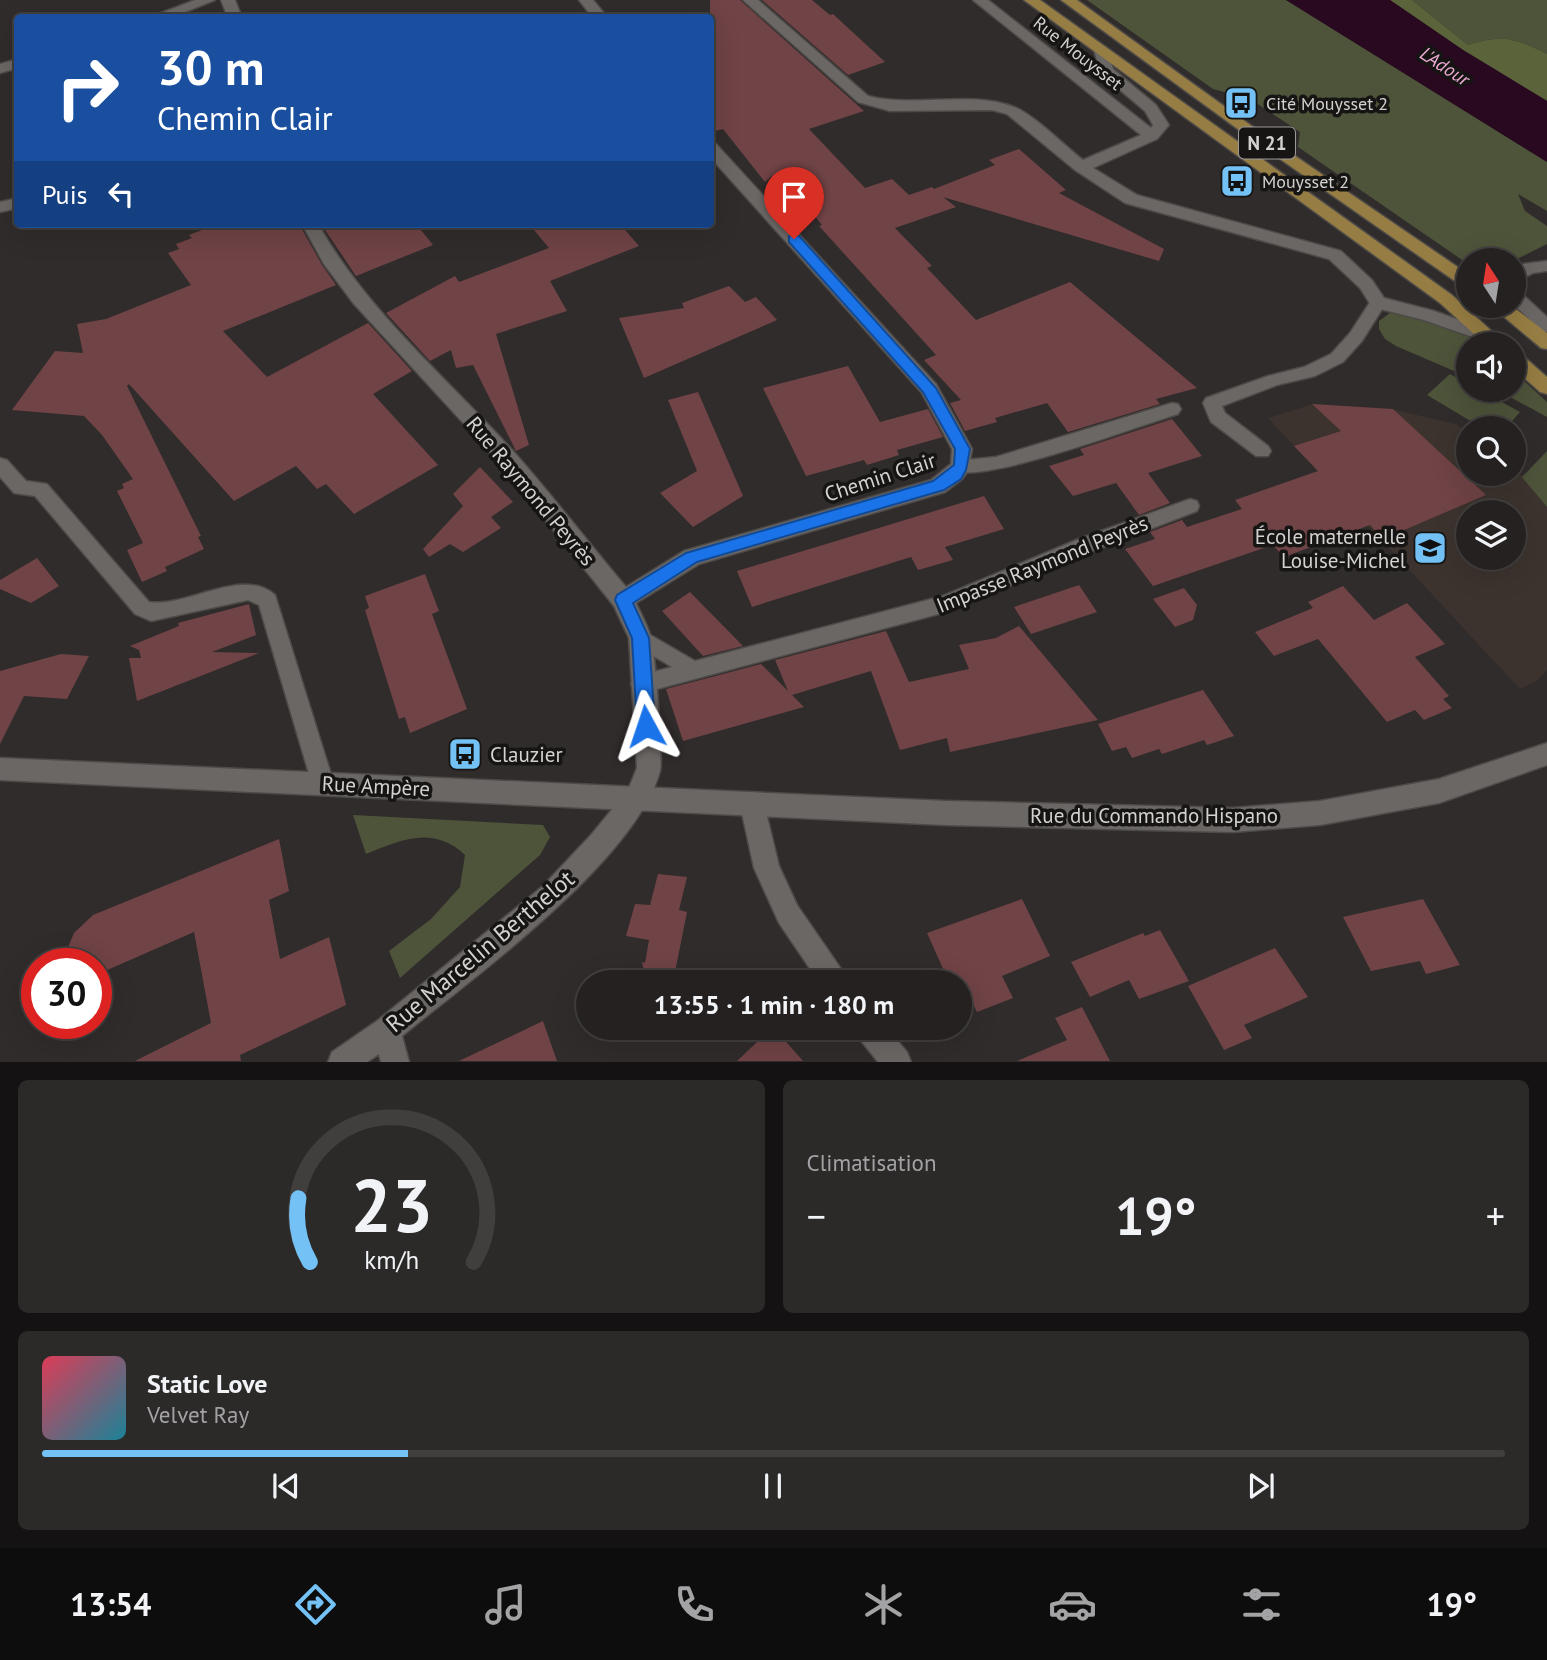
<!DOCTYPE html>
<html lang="fr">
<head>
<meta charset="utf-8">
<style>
	:root { --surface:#242120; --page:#2c2929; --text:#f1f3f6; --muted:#a3a3a5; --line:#413e3e; --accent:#73c1f5 }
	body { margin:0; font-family:"PT Sans",sans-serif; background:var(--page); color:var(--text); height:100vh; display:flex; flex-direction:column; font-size:26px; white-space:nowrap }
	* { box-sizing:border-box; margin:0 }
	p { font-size:23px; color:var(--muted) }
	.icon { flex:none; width:38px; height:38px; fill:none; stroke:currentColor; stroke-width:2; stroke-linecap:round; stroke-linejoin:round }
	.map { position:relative; height:1062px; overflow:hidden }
	.drawer { display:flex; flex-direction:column; gap:18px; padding:18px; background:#141212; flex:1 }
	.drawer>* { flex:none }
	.banner { position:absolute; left:14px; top:14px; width:700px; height:214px; border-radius:7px; box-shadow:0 7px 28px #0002,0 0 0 2px var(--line); background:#1a4fa0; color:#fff; overflow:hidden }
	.needle { width:46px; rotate:348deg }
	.tools { position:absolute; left:1456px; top:248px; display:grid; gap:14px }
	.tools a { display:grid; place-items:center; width:70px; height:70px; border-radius:50%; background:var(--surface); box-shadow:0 7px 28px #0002,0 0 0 2px var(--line); font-size:35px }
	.speed { position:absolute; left:21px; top:948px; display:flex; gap:14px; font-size:35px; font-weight:700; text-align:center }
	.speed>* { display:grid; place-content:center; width:91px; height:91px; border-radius:50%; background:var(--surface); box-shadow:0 7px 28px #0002,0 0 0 2px var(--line); line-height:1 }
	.speed .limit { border:10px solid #d22; background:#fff; color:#111 }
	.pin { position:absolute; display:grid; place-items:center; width:60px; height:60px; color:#fff; margin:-72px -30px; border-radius:50% 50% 50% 0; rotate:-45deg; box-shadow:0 0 7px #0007 }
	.pin .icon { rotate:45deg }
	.me { position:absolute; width:77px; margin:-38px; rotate:355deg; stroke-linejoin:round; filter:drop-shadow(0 0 5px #0008) }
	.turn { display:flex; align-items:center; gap:24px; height:147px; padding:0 28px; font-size:32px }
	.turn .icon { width:91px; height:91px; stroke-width:2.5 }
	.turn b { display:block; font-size:49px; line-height:60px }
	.then { display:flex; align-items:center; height:66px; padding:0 28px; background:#0003; gap:14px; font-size:26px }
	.big { font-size:52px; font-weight:700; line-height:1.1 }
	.drawer .widget { flex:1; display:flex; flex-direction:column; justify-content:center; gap:10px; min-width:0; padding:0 24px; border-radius:10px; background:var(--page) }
	.drawer .dial { align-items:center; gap:0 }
	.dial svg { height:182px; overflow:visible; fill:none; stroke:var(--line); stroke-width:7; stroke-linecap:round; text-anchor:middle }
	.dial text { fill:var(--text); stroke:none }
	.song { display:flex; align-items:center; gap:21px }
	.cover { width:84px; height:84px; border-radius:10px; background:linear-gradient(135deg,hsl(350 70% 55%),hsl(190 70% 35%)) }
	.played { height:7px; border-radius:4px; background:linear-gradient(90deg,var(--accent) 25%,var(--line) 25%) }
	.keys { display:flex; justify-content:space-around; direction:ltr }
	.heat { display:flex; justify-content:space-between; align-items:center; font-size:38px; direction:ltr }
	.drawer .tiles { flex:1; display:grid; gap:18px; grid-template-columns:1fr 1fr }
	.widget:last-child { grid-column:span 2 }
	.trip { position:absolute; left:576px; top:970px; width:396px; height:70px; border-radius:35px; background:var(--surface); box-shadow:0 7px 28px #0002,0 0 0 2px var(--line); font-weight:700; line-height:70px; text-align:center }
	.dock { display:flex; height:112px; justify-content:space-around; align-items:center; background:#0e0d0d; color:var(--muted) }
	.dock .icon { width:49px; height:49px }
	.dock .selected { color:var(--accent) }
	.dock b { font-size:32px; color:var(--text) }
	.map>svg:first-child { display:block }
	.built { fill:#3c332e; fill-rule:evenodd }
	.green { fill:#4d543a }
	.forest { fill:#5a633a }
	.water { fill:#29091f }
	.building { fill:#704346 }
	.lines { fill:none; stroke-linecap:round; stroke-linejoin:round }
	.lane-casing { stroke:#4d4a48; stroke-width:3 }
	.street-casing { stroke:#4d4a48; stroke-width:3 }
	.secondary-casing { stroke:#4d4a48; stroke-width:3 }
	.primary-casing { stroke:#4d4a48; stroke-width:3 }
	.lane { fill:#6b6765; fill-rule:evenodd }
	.street { fill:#6b6765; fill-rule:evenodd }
	.secondary { fill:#6b6765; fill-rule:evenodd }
	.primary { fill:#967d43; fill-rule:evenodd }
	.route { fill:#1a73e8; stroke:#114b97; stroke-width:2 }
	.labels { text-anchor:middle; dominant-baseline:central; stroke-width:7; stroke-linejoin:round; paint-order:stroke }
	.far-street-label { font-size:18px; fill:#d4d2d0; stroke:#161514 }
	.far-poi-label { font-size:18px; fill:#d4d2d0; stroke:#161514; text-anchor:start }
	.far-water-label { font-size:19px; font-style:italic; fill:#eeacd4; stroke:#161514 }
	.shield { fill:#161514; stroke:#9b9998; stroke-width:2 }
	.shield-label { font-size:19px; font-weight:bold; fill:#d4d2d0 }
	.street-label { font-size:21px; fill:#d4d2d0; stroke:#161514 }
	.poi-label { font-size:21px; fill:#d4d2d0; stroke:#161514; text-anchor:end }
	.near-street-label { font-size:24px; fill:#d4d2d0; stroke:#161514 }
</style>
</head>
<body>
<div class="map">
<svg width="1547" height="1062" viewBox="0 0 1547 1062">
	<rect width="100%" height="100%" fill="#302c2b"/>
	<!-- built -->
	<path class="built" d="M1313,404L1396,410L1455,424L1468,432V474H1514V467L1537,494L1547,507V670L1537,681L1520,689L1268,418ZM1468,513H1514V558H1468Z"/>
	<!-- green -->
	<path class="green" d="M1087,0H1286L1547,162V211L1518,194L1525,211L1547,226V244L1513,261H1468V264L1298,147L1300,132L1250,99L1213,89Z
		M1412,0H1547V54C1515,38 1502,34 1468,45Z
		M1390,313C1416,314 1464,328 1483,345H1468V377L1396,346L1385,339L1379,329V321Z
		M1514,372L1547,402V417L1497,390H1514Z
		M1450,374L1468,384V390H1480L1520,412L1505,429H1484L1427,395Z
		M1547,451V507L1522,477Z
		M353,815L543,825L550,837L540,855L400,978L389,951L431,919L460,887L465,855C433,825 401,840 366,854Z"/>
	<!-- forest -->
	<path class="forest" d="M1390,0H1412L1468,45C1502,34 1515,38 1547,54V101L1463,50Z"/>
	<!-- water -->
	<path class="water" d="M1286,0H1390L1463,50L1547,101V162Z"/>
	<!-- building -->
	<path class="building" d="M710,0H740L864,111L809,129L865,188L892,179L909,195L932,187L934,189L995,165L989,160L1019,149L1066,190L1059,193L1164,249L1159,261L943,197L956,207L895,228L932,266L927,268L976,320L1070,282L1197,388L1156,399L1160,404L1068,432L1047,403L995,418L997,422L965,431L950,403L961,400L924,360L936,355L819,226L822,225L785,180L778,182L772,176L765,182L723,129L710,132Z
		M762,0H812L830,15L833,14L885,62L848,75Z
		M218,224H299L322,265L336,285L223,331L267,377L368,323L412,371L373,394L438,465L354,514L326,484L317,489L296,466L234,501L129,384L127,386L201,536L198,537L204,549L165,567L167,571L142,582L127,550L143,543L117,491L124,488L122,484L133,479L102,435L84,416L12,410L55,351L83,353L77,324L106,319L191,285L168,253L179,249L176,244L192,238L189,235Z
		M321,224H416L433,245L356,276Z
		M529,224H620L639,246L550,281L567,311L496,334L529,445L516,451L473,365L456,368L451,350L430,361L386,313L455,276L459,282L549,248Z
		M729,286L745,302L756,297L777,320L644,378L619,318L684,308L682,303Z
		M848,366L880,422L928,409L943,437L897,450L899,455L867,465L864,460L806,476L763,388Z
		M698,392L743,496L693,527L660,493L697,471L668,400Z
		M1312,404L1393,409L1486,495L1383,539L1370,525L1284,557L1273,545L1153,586L1125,549L1155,539L1150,532L1182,520L1187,527L1242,509L1235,500L1318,471L1294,446L1341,431Z
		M1172,419L1202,456L1148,473L1170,503L1139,515L1116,483L1073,496L1049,466L1084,455L1080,449Z
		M480,467L513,502L491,517L501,528L463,552L450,544L429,557L423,549L463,506L453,494Z
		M984,496L1004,529L945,547L953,560L918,570L911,557L752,607L737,571Z
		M37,558L59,586L31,603L0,589V580Z
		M425,574L439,611L432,614L467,709L410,733L405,717L399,719L365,610L369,608L365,596Z
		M1079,585L1097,612L1031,634L1014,607Z
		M1343,586L1374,620L1407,603L1445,644L1415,657L1449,696L1443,699L1452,708L1424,720L1415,710L1387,722L1318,639L1274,656L1255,632L1313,608L1308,602Z
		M1184,588L1197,605L1193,620L1175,627L1153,599Z
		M690,592L743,646L703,656L662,611Z
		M249,604L256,635L212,652L259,653L137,701L129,658H141L139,650L130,646L179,626L178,623Z
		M1019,626L1098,720L950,752L947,738L900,750L871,671L792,695L804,707L683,741L666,689L761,664L788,691L775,660L886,631L909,682L969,669L959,645L996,638Z
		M61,654L89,656L67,699L24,696L0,744V671Z
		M1203,690L1234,736L1207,745L1204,740L1162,754L1159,749L1132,758L1126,747L1112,751L1098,724Z
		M279,839L289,891L269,900L280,959L329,937L346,1005L240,1055L241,1061H135L211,1023L194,932L96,975V964H61L74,933L93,915Z
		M658,874L687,877L679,910L687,912L675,972L682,974L681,982H647L642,962L645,963L649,940L626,936L635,904L650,905Z
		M1022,899L1050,956L1002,976L1013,998L977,1012L970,998L959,1001V982H949L927,933Z
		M1423,899L1460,965L1426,974L1420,961L1371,971L1343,917Z
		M1160,930L1189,981L1139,999L1129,980L1090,997L1071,962L1143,933L1145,936Z
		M1275,948L1308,997L1244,1025L1252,1038L1224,1050L1188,986Z
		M1082,1007L1110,1061H1017L1067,1040L1055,1018Z
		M543,1021L557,1061H459Z
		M773,1027L803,1061H737Z"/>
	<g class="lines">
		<defs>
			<path id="lane" d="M1547,261V271L1533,273L1514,283V271L1523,264Z
				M1514,291L1520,292L1547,317V332L1541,330L1514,305Z
				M1378,297L1386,303L1362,341L1343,362L1315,376L1277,385L1222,406L1225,413L1268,446L1271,451L1268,456H1256L1211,422L1203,403L1206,398L1268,376L1304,367L1331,354L1350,333L1372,299Z
				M1172,403L1178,404L1181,409L1178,414C1135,427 990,482 954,471L952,466L954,461L996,457Z
				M0,458L7,460L26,481L47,484L149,602C187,608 242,566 275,595L334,784L331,791L323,795L315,791L312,784L259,605L248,600L151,621L135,614L35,496L14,493L0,477Z
				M1190,499L1197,501L1199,506L1197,511L1093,551L946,612L642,693L634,691L631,684L634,677L672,667L633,644L630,638L633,632L640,629L695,661L943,596L1079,539Z"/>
			<path id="street" d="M195,0H215L170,18H148Z
				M221,0H235L242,18H228Z
				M579,0H593L608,18H593Z
				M743,0H758L868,96C915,108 970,90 1014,107C1033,114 1066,147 1083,160L1141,135L973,0H988L1151,128L1153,125L1145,111L1101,74L1094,50L1101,46L1106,47L1113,69L1156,105L1169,125L1157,139L1093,168L1137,195L1341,251L1372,280L1384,298L1434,311L1493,332L1496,336L1493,340L1487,342L1424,320L1372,307L1360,288L1329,259L1125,203L1075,170L1007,114L992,110L890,111L858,102Z
				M18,59V68L0,73V64Z
				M710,142L716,144L936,384L972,449L968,471L962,479L945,492L699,564L636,603C641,614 648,626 651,638C655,650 663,761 660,771C635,861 475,976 402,1036L409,1062H381L379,1054L367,1062H328L332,1052L377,1021L542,887L591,835L628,790L637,768L629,638L614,606L500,463L354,304L324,264L302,224H318C367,311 446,377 513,451C552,495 588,542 626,587L684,551L931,480L951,464L952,449L922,393L710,157Z
				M18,198V208L0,212V202Z
				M752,792L761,796L764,804L779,866L797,905L850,982H819L779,923L754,868L740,804L743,796Z
				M854,1027H886L907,1052L911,1062H878L858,1037Z"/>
			<path id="secondary" d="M1547,743V765L1439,803L1320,825L1233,832L946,825L0,780V758L946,801L1233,808L1320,801L1439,779Z"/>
			<path id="primary" d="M1024,0H1040L1452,295L1507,345H1486L1440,303Z
				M1061,0H1077L1260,132L1468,274V288L1462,286L1250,138Z
				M1491,306H1512L1547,333V349L1541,348Z
				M1514,353L1521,354L1547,377V394L1540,392L1514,369Z"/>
		</defs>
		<!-- lane casing -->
		<use href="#lane" class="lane-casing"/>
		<!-- street casing -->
		<use href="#street" class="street-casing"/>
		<!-- secondary casing -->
		<use href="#secondary" class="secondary-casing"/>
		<!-- primary casing -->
		<use href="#primary" class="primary-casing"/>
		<!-- lane -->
		<use href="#lane" class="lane"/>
		<!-- street -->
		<use href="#street" class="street"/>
		<!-- secondary -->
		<use href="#secondary" class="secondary"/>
		<!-- primary -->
		<use href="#primary" class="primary"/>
	</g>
	<!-- route -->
	<path class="route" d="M794,235L799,236L936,388L970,449L966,470L961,479L944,490L697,562L633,603L649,638L655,726L652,731L646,734L639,731L637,726L632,638L615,600L617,595L686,553L933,481L954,465L955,449L923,392L789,242V236Z"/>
	<!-- icons -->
	<defs>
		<symbol id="bus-square" viewBox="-11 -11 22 22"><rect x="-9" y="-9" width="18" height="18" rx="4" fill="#73c1f5" stroke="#161514"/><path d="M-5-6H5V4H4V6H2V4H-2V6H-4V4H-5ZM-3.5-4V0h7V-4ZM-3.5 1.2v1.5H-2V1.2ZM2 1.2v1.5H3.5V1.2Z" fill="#111"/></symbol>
		<symbol id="school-square" viewBox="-11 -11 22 22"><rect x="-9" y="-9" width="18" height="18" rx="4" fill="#73c1f5" stroke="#161514"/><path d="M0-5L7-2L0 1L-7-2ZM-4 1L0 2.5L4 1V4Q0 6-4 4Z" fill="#111"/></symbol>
	</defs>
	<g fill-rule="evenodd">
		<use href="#bus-square" x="1222" y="84" width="38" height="38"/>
		<use href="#bus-square" x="1218" y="162" width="38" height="38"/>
		<use href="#school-square" x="1411" y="529" width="38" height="38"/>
		<use href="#bus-square" x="446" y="735" width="38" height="38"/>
	</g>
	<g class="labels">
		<!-- far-street labels -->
		<g class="far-street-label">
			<text transform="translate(1078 53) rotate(38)">Rue Mouysset</text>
		</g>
		<!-- far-poi labels -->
		<g class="far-poi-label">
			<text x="1266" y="103">Cité Mouysset 2</text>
			<text x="1262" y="181">Mouysset 2</text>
		</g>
		<!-- far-water labels -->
		<g class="far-water-label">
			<text transform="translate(1445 66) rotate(33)">L'Adour</text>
		</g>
		<!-- shield labels -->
		<rect class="shield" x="1239" y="127.5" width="56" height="31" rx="5"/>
		<g class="shield-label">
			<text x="1267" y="143">N 21</text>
		</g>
		<!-- street labels -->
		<g class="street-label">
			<text transform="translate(880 477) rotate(-18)">Chemin Clair</text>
			<text transform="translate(531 491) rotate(50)">Rue Raymond Peyrès</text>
			<text transform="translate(1042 564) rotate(-22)">Impasse Raymond Peyrès</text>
			<text transform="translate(376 786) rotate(3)">Rue Ampère</text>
			<text x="1154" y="815">Rue du Commando Hispano</text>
		</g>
		<!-- poi labels -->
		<g class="poi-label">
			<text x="1406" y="536">École maternelle<tspan x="1406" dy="24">Louise-Michel</tspan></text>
			<text x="490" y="754" text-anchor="start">Clauzier</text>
		</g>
		<!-- near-street labels -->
		<g class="near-street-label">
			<text transform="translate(480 951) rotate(-40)">Rue Marcelin Berthelot</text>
		</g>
	</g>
</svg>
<div class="tools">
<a><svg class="needle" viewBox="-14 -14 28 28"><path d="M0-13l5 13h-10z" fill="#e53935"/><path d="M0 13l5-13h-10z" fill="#a3a3a5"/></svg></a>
<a><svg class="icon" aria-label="sound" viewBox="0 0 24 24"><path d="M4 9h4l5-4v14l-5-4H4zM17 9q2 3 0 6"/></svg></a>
<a><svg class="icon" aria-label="search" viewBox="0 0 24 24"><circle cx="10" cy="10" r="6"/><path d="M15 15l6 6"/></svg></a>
<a><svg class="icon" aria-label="layers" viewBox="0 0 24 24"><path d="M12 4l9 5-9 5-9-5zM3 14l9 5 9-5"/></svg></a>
</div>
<div class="speed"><div class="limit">30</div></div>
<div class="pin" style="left:794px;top:239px;background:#d93025"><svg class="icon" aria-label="arrive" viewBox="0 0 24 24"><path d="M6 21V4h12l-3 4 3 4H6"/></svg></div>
<svg class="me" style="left:646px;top:726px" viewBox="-20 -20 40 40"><path d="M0-17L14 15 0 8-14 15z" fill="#1a73e8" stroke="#fff" stroke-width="4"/></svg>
<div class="trip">13:55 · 1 min · 180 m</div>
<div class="banner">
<div class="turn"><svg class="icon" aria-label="right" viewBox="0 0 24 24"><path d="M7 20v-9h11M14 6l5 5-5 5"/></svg><div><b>30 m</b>Chemin Clair</div></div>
<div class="then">Puis<svg class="icon" aria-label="left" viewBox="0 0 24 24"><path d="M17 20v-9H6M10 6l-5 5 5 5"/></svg></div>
</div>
</div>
<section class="drawer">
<div class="tiles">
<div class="widget dial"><svg viewBox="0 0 100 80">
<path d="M14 69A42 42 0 1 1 86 69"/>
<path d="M14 69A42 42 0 0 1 9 41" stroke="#73c1f5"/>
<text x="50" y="56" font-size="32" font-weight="700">23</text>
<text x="50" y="72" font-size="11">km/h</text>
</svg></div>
<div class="widget"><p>Climatisation</p>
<div class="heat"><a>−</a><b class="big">19°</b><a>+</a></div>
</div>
<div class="widget">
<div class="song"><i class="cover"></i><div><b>Static Love</b><p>Velvet Ray</p></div></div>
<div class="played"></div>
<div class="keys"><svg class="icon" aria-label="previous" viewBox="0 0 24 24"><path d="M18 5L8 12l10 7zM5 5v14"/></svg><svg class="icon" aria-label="pause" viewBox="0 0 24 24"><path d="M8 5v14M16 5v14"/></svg><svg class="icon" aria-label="next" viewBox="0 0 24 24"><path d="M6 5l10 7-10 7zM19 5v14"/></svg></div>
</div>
</div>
</section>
<nav class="dock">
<b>13:54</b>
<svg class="icon selected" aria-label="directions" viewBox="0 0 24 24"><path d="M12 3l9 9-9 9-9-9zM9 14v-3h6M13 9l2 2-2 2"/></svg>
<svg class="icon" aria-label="music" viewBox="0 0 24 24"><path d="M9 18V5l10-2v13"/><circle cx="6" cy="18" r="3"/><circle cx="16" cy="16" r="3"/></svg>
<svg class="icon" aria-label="phone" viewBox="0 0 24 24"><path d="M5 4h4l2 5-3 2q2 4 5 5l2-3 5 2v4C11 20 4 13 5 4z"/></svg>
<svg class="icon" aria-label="climate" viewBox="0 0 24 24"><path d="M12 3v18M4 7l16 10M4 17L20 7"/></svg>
<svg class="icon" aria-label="car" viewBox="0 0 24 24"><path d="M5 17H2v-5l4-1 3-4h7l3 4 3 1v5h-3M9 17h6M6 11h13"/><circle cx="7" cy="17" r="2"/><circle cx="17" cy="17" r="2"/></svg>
<svg class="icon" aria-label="filters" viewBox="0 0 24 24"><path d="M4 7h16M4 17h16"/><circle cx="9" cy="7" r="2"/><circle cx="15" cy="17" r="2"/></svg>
<b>19°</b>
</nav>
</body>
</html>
